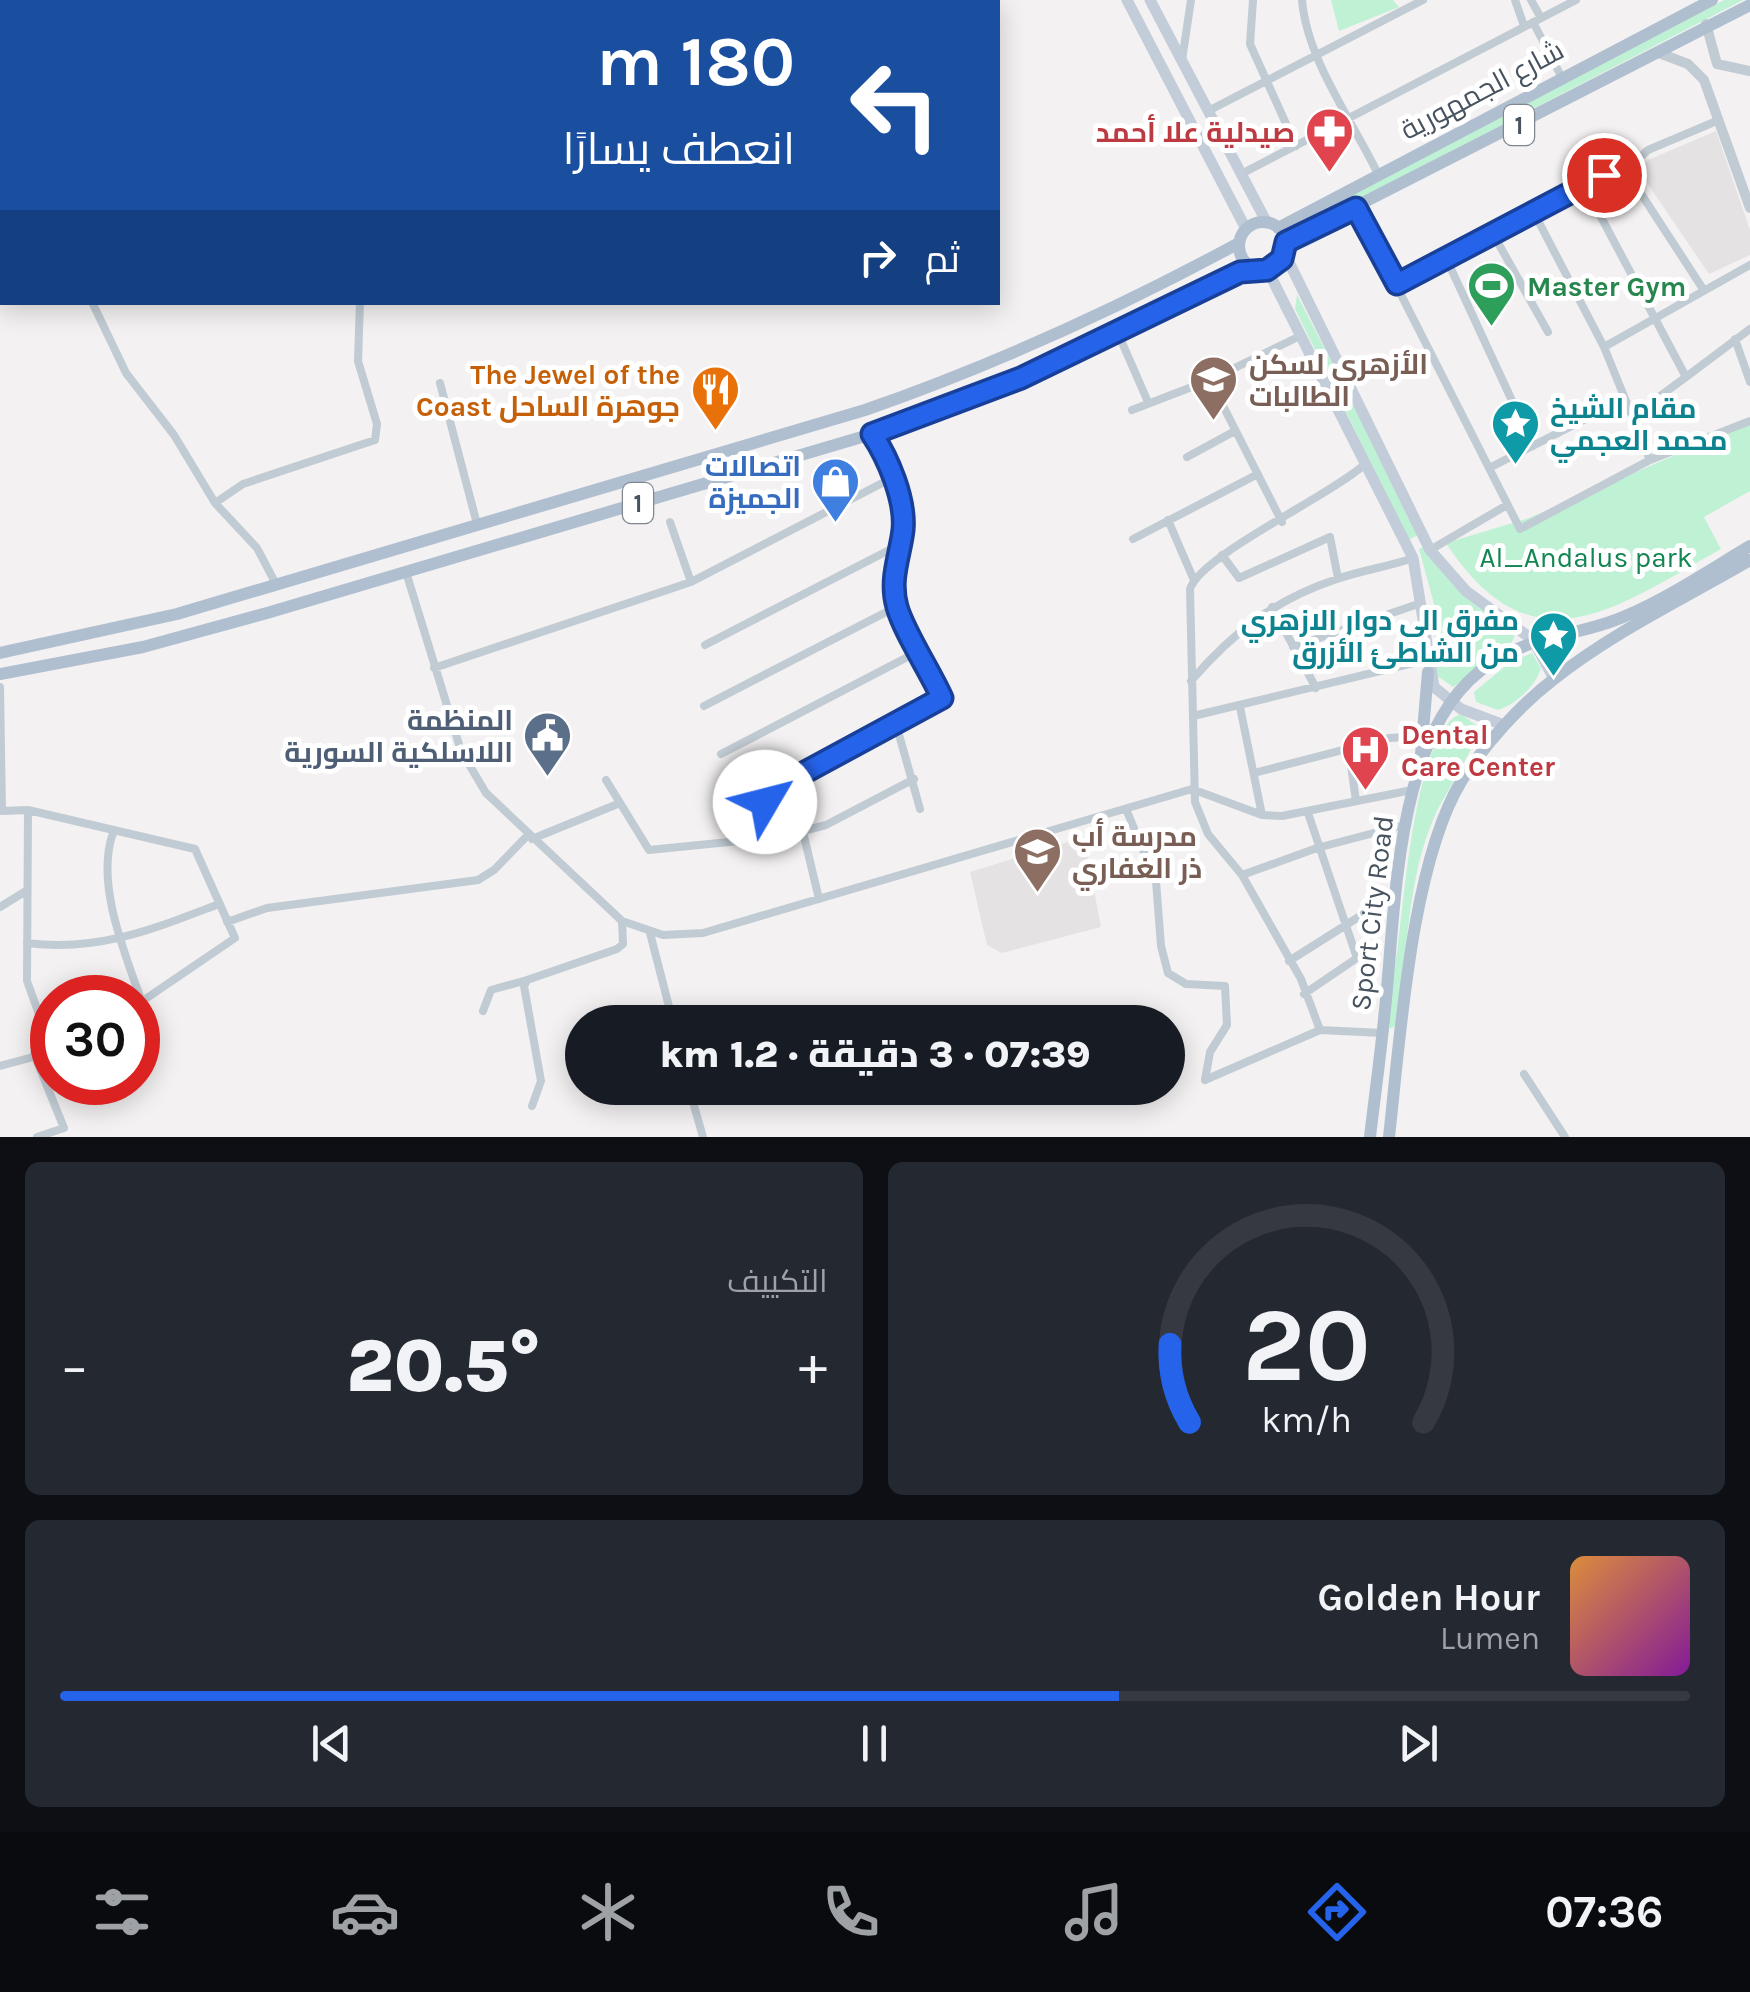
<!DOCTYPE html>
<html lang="ar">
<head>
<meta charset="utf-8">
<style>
	:root { --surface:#171b24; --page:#242831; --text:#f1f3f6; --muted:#9ea1a6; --line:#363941; --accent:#2563eb }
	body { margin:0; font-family:Karla,Cairo,sans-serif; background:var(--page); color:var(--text); direction:rtl; height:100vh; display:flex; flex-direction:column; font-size:38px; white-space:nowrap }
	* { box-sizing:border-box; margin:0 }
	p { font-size:32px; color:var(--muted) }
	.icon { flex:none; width:55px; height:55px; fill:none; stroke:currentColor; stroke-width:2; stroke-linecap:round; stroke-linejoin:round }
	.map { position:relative; height:1137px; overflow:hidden; direction:ltr }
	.drawer { display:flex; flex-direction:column; gap:25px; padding:25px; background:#0d0f14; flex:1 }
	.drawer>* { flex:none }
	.guide { position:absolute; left:0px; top:0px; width:1000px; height:305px; box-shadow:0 5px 25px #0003; direction:rtl; background:#1a4fa0; color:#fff; overflow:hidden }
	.speed { position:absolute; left:30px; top:975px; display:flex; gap:20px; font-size:50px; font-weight:700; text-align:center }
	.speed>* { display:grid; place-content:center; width:130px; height:130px; border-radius:50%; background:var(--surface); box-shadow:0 5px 25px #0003; line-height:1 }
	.speed .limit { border:15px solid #d22; background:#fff; color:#111 }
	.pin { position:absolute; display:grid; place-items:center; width:85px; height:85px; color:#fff; margin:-42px; border:5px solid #fff; border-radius:50%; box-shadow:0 2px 10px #0007 }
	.me { position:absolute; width:110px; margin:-55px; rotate:53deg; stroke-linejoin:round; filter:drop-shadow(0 0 8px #0008) }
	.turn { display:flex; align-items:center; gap:35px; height:210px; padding:0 40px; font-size:45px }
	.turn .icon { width:130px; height:130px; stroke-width:2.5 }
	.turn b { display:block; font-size:70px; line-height:85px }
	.then { display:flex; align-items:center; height:95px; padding:0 40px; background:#0003; gap:20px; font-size:38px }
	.big { font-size:75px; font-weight:800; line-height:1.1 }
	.drawer .widget { flex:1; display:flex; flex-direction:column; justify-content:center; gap:15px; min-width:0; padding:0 35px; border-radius:15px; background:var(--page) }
	.drawer .dial { align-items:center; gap:0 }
	.dial svg { height:260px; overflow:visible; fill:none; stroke:var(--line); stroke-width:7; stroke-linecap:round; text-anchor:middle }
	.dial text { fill:var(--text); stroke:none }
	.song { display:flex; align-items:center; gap:30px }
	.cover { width:120px; height:120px; border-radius:15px; background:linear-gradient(135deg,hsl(30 70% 55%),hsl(290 70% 35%)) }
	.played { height:10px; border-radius:5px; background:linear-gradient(90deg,var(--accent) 65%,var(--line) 65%) }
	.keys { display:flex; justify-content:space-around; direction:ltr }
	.heat { display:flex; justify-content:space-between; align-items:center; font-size:55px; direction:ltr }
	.drawer .tiles { flex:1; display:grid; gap:25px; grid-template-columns:1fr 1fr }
	.widget:last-child { grid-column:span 2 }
	.trip { position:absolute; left:565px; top:1005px; width:620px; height:100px; border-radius:50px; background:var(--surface); box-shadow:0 5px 25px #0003; font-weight:800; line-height:100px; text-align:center; direction:rtl }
	.tab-bar { display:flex; height:160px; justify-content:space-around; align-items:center; background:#090b0e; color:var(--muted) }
	.tab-bar .icon { width:70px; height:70px }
	.tab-bar .on { color:var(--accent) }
	.tab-bar b { font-size:45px; color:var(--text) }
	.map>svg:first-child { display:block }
	.education { fill:#e4e2e3 }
	.green { fill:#bff2d5 }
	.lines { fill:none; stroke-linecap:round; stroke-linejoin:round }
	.minor { stroke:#c1cbd3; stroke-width:8 }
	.tertiary { stroke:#c1cbd3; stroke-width:10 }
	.secondary { stroke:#c3cdda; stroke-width:11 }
	.primary { stroke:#b0bfd0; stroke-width:12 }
	.route-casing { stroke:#184099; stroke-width:25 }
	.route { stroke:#2563eb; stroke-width:18 }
	.labels { text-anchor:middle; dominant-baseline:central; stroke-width:10; stroke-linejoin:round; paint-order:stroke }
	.shield { fill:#fff; stroke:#7f8790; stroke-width:2.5 }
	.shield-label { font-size:25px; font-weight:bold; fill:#485360 }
	.street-label { font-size:28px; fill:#485360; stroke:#fff }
	.health-label { font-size:28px; font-weight:bold; fill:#be3a42; stroke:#fff; text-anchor:end }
	.leisure-label { font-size:28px; font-weight:bold; fill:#27864d; stroke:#fff; text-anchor:start }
	.education-label { font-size:28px; font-weight:bold; fill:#785e54; stroke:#fff; text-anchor:start }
	.food-label { font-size:28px; font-weight:bold; fill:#c56008; stroke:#fff; text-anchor:end }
	.culture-label { font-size:28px; font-weight:bold; fill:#0d838f; stroke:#fff; text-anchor:start }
	.shop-label { font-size:28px; font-weight:bold; fill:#366cbe; stroke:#fff; text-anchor:end }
	.park-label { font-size:28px; fill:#138652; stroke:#fff }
	.service-label { font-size:28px; font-weight:bold; fill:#4e5e75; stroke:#fff; text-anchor:end }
</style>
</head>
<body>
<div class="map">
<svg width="1750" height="1137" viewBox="0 0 1750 1137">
	<rect width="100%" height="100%" fill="#f3f1f1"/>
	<!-- education -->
	<path class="education" d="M1716,131L1750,230V255L1709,274L1643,177L1642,168L1648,160Z
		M1084,837L1101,927L1002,953L987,945L970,872Z"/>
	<!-- green -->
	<path class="green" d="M1331,0H1393L1399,7L1339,31Z
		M1724,0H1743L1295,232L1291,226Z
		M1297,295L1420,534L1409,540L1295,309Z
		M1750,423V491L1704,517L1721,549C1617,607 1532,675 1446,543L1529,518Z
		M1427,545L1515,635L1509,648L1453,687L1436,675L1434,604L1419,549Z
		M1532,653L1541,668C1536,686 1516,704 1498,710L1476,702L1474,692L1509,663Z
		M1461,714L1476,725C1481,742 1445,793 1436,813C1407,876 1407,956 1398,1024L1390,1029C1385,1004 1395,970 1398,945C1404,901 1416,728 1461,714Z"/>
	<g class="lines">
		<!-- minor -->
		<path class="minor" d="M1253,0L1250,44L1296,146
			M1302,0C1307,60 1352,120 1378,174
			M1515,0L1524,26
			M1531,0L1541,18
			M0,19L2,26
			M1533,22L1561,76
			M0,47H2
			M1182,60L1191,0
			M1208,111L1423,0
			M1623,166L1703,289
			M1241,174L1576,0
			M1584,185L1686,377L1633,416
			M1357,208L1520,529L1650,460L1750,421
			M1532,209L1604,347L1650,460
			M1492,232L1548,332
			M1446,258L1533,446
			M1397,283L1532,209L1638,159L1648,150L1719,120
			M92,302L126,373L174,435L215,503L257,548L276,584
			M1117,331L1148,402
			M1735,339L1750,382
			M1604,347L1750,265
			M1686,377L1750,329
			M1210,380L1282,522
			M440,383L477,524
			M1132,410L1210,380L1300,336
			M872,434C888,458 906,500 903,530C900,556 889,579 896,607C903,630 931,672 942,698L896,724L920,809
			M1187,457L1235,431
			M1489,468L1625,399
			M215,503L243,484L375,440L377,424L358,361L360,302
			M1168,520L1193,578
			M670,522L691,582
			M1133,539L1258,474
			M1430,550L1507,505
			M1222,555L1239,578L1330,537L1338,578
			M406,572L461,751L486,793L622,921L663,935L703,933L1192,789L1262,815L1282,816L1412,790
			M1272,607L1316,688
			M705,645L897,546
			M1293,647L1421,603
			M434,668L691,582L892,478
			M1191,681C1233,632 1276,599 1337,579C1362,570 1388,567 1413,558
			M0,687L2,811L28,810L195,849L235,938L138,1004
			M704,706L896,607
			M1240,707L1262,815
			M1193,716L1426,660
			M896,724L772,790L765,802L779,837L826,825L914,779
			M1349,751L1356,801
			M721,754L921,650
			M1254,773L1389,738L1422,736
			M606,780L649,850L739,841
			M1126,809L1156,881L1161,946L1168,973L1186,984L1225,986L1227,1025L1210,1052L1205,1080
			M28,810L27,981L52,1050
			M803,832L819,899
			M113,833C95,883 125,954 142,1002
			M532,839L620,803
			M1242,875L1317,848L1404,825
			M0,907L26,891
			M227,922L267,908L478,880L494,870L528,835
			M650,933L673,1022
			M27,943C99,952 153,929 219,904
			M1289,961L1395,894
			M1304,994L1357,958L1308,813
			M483,1011L491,990L527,980
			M1320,1030L1301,979L1242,875L1208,834L1195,802L1190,589C1201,555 1328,497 1364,465
			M34,1054L64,1128L37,1137
			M0,1066L52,1052
			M1524,1074L1565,1137
			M1205,1080L1320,1030L1382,1033
			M689,1088L703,1137
			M532,1106L541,1081L524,986L527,980L617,949L623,944L622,921"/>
		<!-- tertiary -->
		<path class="tertiary" d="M1706,24L1717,64L1750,71
			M1659,53L1688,64L1704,80L1750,208"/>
		<!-- secondary -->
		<path class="secondary" d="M1127,0L1246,229
			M1150,0L1267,223
			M1285,254L1430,550L1466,591L1533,640L1554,679
			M1267,269L1413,558L1434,687L1461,709L1504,725"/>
		<!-- primary -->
		<path class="primary" d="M1239 246a24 24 0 1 1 48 0a24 24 0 1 1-48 0Z
			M1278,228L1712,0
			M1286,242L1750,5
			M0,653L177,614L865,410C994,365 1119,308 1239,243
			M0,674L143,647L267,613L872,434L1021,378L1254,268
			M1421,754L1428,672
			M1370,1137C1375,1094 1381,1052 1385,1009C1396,909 1394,725 1490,664C1535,635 1563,638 1610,622C1658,605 1706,572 1750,546
			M1389,1137C1400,1039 1411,863 1462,780C1486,743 1519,706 1554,679C1613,632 1685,598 1750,560"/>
	</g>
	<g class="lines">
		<defs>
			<path id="route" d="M765,802L772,790L942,698C930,671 904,632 897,607C889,579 900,556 903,530C906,500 888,458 872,434L1021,378L1240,272L1267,270L1282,259L1286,242L1356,208L1397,284L1604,175"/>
		</defs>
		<!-- route casing -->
		<use href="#route" class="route-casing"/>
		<!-- route -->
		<use href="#route" class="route"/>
	</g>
	<!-- icons -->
	<defs>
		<symbol id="pharmacy-pin" viewBox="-11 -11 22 30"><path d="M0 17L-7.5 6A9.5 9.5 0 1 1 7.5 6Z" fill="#e0444e" stroke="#fff"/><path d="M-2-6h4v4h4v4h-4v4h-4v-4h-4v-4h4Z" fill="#fff"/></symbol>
		<symbol id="stadium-pin" viewBox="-11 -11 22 30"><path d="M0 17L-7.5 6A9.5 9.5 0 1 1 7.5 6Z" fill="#2e9e5b" stroke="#fff"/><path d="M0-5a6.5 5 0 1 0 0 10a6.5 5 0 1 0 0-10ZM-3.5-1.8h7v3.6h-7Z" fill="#fff"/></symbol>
		<symbol id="university-pin" viewBox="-11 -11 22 30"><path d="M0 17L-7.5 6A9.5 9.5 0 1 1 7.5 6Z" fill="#8d6e63" stroke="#fff"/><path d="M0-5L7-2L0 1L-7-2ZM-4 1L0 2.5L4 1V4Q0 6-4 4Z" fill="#fff"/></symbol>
		<symbol id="restaurant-pin" viewBox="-11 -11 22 30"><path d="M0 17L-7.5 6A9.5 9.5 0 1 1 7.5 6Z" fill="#e8710a" stroke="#fff"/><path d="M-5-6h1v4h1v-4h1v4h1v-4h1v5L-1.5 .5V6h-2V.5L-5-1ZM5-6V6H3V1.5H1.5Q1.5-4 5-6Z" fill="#fff"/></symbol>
		<symbol id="sight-pin" viewBox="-11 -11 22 30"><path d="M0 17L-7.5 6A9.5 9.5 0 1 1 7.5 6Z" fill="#0f9aa8" stroke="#fff"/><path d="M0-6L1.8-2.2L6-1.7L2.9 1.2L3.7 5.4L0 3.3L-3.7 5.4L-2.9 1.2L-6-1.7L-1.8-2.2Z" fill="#fff"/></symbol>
		<symbol id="shop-pin" viewBox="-11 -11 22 30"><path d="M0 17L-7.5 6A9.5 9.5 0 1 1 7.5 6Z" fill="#3f7fe0" stroke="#fff"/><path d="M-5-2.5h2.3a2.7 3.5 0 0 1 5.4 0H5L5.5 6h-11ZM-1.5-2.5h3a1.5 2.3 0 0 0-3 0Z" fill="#fff"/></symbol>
		<symbol id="civic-pin" viewBox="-11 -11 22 30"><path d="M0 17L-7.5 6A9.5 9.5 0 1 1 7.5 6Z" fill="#5c6f8a" stroke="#fff"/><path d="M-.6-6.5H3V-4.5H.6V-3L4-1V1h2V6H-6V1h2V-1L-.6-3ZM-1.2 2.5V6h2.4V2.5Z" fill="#fff"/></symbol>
		<symbol id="hospital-pin" viewBox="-11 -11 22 30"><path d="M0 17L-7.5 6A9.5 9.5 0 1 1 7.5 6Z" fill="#e0444e" stroke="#fff"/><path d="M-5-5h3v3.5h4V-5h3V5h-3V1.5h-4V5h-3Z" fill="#fff"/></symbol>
		<symbol id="school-pin" viewBox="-11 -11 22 30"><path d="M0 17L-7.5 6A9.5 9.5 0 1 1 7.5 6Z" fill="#8d6e63" stroke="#fff"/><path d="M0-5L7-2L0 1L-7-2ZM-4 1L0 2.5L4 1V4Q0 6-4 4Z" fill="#fff"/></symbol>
	</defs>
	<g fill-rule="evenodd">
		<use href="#pharmacy-pin" x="1302" y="104" width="55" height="75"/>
		<use href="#stadium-pin" x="1464" y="258" width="55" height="75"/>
		<use href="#university-pin" x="1186" y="352" width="55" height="75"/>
		<use href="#restaurant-pin" x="688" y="362" width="55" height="75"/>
		<use href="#sight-pin" x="1488" y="396" width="55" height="75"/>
		<use href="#shop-pin" x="808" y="454" width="55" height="75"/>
		<use href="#sight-pin" x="1526" y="608" width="55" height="75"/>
		<use href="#civic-pin" x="520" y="708" width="55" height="75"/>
		<use href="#hospital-pin" x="1338" y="722" width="55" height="75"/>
		<use href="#school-pin" x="1010" y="824" width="55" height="75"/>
	</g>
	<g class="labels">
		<!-- shield labels -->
		<g class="shield">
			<rect x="1504" y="105" width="30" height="40" rx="8"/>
			<rect x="623" y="483" width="30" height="40" rx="8"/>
		</g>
		<g class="shield-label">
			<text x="1519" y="125">1</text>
			<text x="638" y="503">1</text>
		</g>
		<!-- street labels -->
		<g class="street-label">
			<text transform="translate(1482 90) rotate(-28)">شارع الجمهورية</text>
			<text transform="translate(1372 913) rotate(-83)">Sport City Road</text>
		</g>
		<!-- health labels -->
		<g class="health-label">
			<text x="1295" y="132">صيدلية علا أحمد</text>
			<text x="1401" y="734" text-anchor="start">Dental<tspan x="1401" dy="32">Care Center</tspan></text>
		</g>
		<!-- leisure labels -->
		<g class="leisure-label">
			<text x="1527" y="286">Master Gym</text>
		</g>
		<!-- education labels -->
		<g class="education-label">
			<text x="1249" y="364">الأزهري لسكن<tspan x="1249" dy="32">الطالبات</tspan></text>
			<text x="1072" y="836">مدرسة أب<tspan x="1072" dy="32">ذر الغفاري</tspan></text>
		</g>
		<!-- food labels -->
		<g class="food-label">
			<text x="680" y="374">The Jewel of the<tspan x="680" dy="32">Coast جوهرة الساحل</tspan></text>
		</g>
		<!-- culture labels -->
		<g class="culture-label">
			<text x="1550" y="408">مقام الشيخ<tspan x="1550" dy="32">محمد العجمي</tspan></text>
			<text x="1519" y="620" text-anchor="end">مفرق الى دوار الازهري<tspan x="1519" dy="32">من الشاطئ الأزرق</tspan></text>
		</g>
		<!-- shop labels -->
		<g class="shop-label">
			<text x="801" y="466">اتصالات<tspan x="801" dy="32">الجميزة</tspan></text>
		</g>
		<!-- park labels -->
		<g class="park-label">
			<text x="1586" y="557">Al_Andalus park</text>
		</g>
		<!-- service labels -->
		<g class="service-label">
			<text x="513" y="720">المنظمة<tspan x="513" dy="32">اللاسلكية السورية</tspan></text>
		</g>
	</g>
</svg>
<div class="speed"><div class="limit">30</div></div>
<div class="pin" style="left:1604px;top:175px;background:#d93025"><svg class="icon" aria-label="arrive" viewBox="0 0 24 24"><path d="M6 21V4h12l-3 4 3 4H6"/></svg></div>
<svg class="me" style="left:765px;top:802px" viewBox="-20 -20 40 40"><circle r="19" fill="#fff"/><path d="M0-13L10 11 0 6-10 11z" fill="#2563eb"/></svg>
<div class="trip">07:39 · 3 دقيقة · 1.2 km</div>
<div class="guide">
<div class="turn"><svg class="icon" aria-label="left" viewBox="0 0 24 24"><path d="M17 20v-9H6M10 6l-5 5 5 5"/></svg><div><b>180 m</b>انعطف يسارًا</div></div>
<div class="then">ثم<svg class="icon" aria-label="right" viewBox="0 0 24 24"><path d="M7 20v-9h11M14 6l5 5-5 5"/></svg></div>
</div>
</div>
<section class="drawer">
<div class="tiles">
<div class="widget dial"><svg viewBox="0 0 100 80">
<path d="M14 69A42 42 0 1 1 86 69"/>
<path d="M14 69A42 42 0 0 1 8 45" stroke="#2563eb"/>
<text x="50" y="56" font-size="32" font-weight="700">20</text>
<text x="50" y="72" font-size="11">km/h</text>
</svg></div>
<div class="widget"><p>التكييف</p>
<div class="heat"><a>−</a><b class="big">20.5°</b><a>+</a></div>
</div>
<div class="widget">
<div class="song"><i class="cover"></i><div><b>Golden Hour</b><p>Lumen</p></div></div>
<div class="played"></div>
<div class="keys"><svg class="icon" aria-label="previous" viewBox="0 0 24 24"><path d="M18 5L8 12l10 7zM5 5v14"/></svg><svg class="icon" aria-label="pause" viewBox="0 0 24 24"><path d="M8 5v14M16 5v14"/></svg><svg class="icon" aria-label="next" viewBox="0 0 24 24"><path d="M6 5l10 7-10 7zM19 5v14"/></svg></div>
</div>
</div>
</section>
<nav class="tab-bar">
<b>07:36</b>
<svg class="icon on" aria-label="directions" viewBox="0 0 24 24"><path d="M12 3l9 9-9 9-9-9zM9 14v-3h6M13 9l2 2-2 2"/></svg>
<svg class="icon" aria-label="music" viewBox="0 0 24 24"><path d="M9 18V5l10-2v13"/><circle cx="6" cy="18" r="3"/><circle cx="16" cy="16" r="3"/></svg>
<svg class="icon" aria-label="phone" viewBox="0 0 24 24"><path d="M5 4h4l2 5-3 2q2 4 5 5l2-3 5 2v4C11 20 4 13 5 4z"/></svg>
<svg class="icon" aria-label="climate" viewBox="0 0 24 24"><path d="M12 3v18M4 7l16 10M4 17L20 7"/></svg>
<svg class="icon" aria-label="car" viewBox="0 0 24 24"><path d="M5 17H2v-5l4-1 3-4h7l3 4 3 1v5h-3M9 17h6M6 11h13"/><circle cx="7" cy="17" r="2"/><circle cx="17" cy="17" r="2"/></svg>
<svg class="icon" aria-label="filters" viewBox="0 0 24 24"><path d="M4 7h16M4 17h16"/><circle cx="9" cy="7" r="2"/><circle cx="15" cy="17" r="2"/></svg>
</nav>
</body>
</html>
